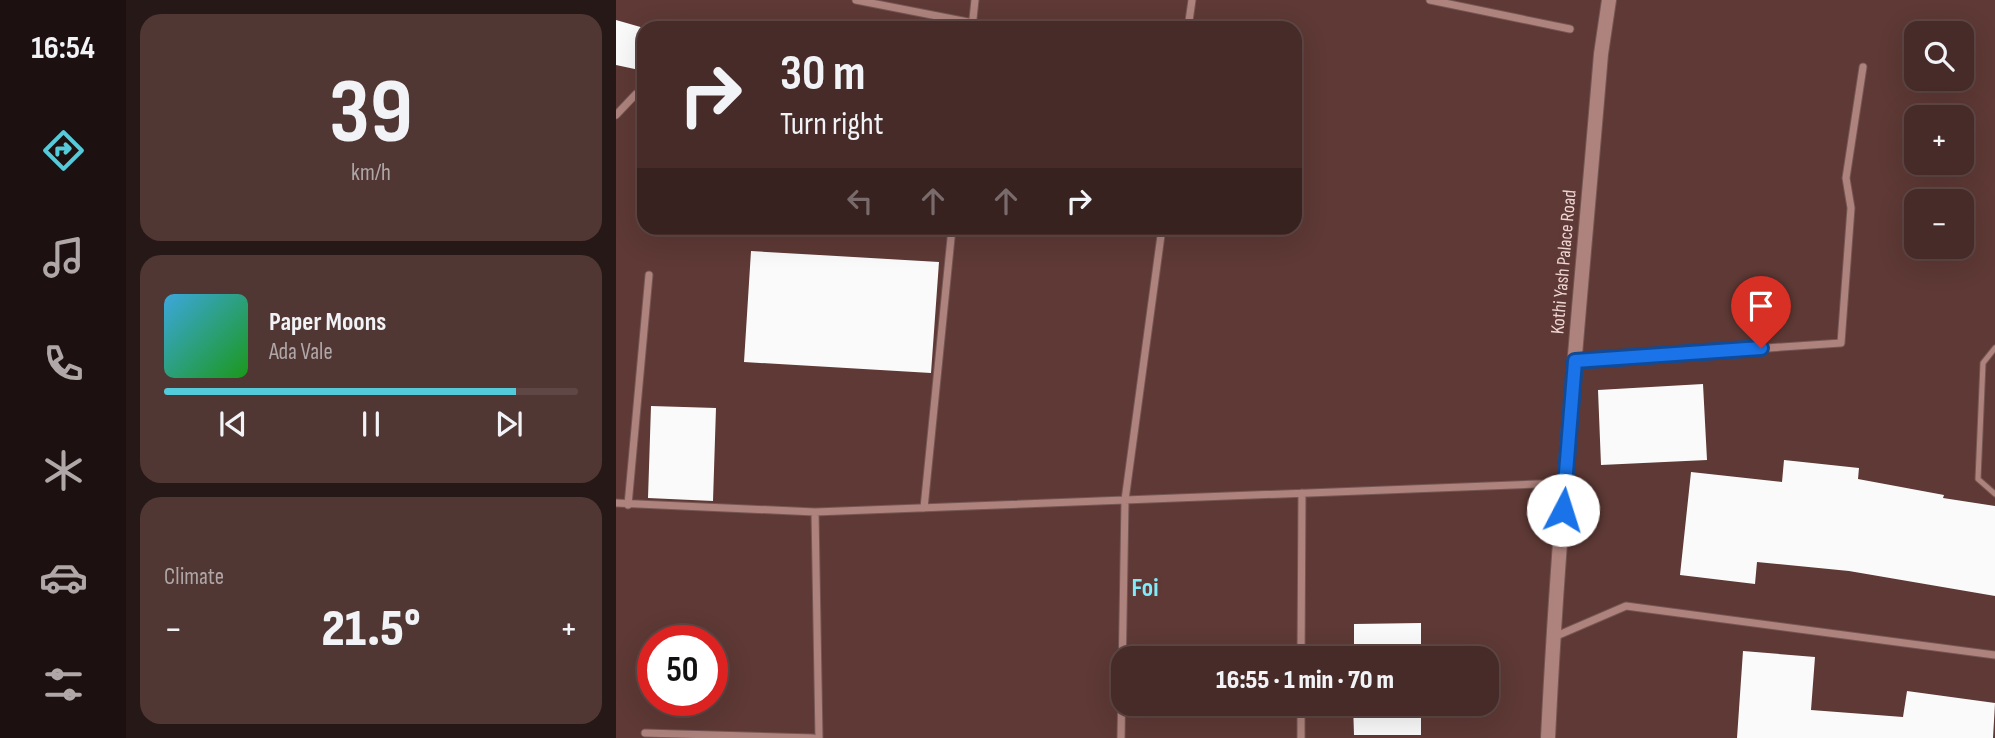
<!DOCTYPE html>
<html lang="en">
<head>
<meta charset="utf-8">
<style>
	:root { --surface:#462b28; --page:#503734; --text:#f1f3f6; --muted:#b0a7a8; --line:#5e4745; --accent:#53cbdb }
	body { margin:0; font-family:"Sofia Sans Condensed",sans-serif; background:var(--page); color:var(--text); height:100vh; display:flex; flex-direction:column; font-size:26px; white-space:nowrap }
	* { box-sizing:border-box; margin:0 }
	p { font-size:23px; color:var(--muted) }
	.icon { flex:none; width:38px; height:38px; fill:none; stroke:currentColor; stroke-width:2; stroke-linecap:round; stroke-linejoin:round }
	.map { position:relative; flex:1; overflow:hidden }
	.drawer { display:flex; flex-direction:column; gap:14px; padding:14px; background:#261816; width:490px }
	.drawer>* { flex:none }
	.banner { position:absolute; left:21px; top:21px; width:665px; height:214px; border-radius:21px; box-shadow:0 7px 28px #0002,0 0 0 2px var(--line); background:#462b28; color:var(--text); overflow:hidden }
	.controls { position:absolute; left:1288px; top:21px; display:grid; gap:14px }
	.controls a { display:grid; place-items:center; width:70px; height:70px; border-radius:14px; background:var(--surface); box-shadow:0 7px 28px #0002,0 0 0 2px var(--line); font-size:35px }
	.speed { position:absolute; left:21px; top:625px; display:flex; gap:14px; font-size:35px; font-weight:700; text-align:center }
	.speed>* { display:grid; place-content:center; width:91px; height:91px; border-radius:50%; background:var(--surface); box-shadow:0 7px 28px #0002,0 0 0 2px var(--line); line-height:1 }
	.speed .limit { border:10px solid #d22; background:#fff; color:#111 }
	.pin { position:absolute; display:grid; place-items:center; width:60px; height:60px; color:#fff; margin:-72px -30px; border-radius:50% 50% 50% 0; rotate:-45deg; box-shadow:0 0 7px #0007 }
	.pin .icon { rotate:45deg }
	.me { position:absolute; width:77px; margin:-38px; rotate:5deg; stroke-linejoin:round; filter:drop-shadow(0 0 5px #0008) }
	.turn { display:flex; align-items:center; gap:24px; height:147px; padding:0 28px; font-size:32px }
	.turn .icon { width:91px; height:91px; stroke-width:2.5 }
	.turn b { display:block; font-size:49px; line-height:60px }
	.lanes { display:flex; align-items:center; height:66px; padding:0 28px; background:#0003; justify-content:center; gap:35px; direction:ltr }
	.lanes .off { opacity:.35 }
	.big { font-size:52px; font-weight:800; line-height:1.1 }
	.drawer .card { flex:1; display:flex; flex-direction:column; justify-content:center; gap:10px; min-width:0; padding:0 24px; border-radius:21px; background:var(--page) }
	.drawer .dial { align-items:center; gap:0 }
	.dial b { font-size:91px; line-height:1 }
	.song { display:flex; align-items:center; gap:21px }
	.cover { width:84px; height:84px; border-radius:10px; background:linear-gradient(135deg,hsl(200 70% 55%),hsl(120 70% 35%)) }
	.played { height:7px; border-radius:4px; background:linear-gradient(90deg,var(--accent) 85%,var(--line) 85%) }
	.keys { display:flex; justify-content:space-around; direction:ltr }
	.heat { display:flex; justify-content:space-between; align-items:center; font-size:38px; direction:ltr }
	.trip { position:absolute; left:495px; top:646px; width:388px; height:70px; border-radius:21px; background:var(--surface); box-shadow:0 7px 28px #0002,0 0 0 2px var(--line); font-weight:800; line-height:70px; text-align:center }
	main { display:flex; flex:1; min-height:0 }
	.menu { display:flex; flex-direction:column; width:126px; justify-content:space-around; align-items:center; background:#1c1110; color:var(--muted) }
	.menu .icon { width:49px; height:49px }
	.menu .current { color:var(--accent) }
	.menu b { font-size:32px; color:var(--text) }
	.map>svg:first-child { display:block }
	.building { fill:#fafafa }
	.lines { fill:none; stroke-linecap:round; stroke-linejoin:round }
	.lane-casing { stroke:#755653; stroke-width:7 }
	.street-casing { stroke:#755653; stroke-width:9 }
	.secondary-casing { stroke:#755653; stroke-width:16 }
	.lane { stroke:#ae837d; stroke-width:5 }
	.street { stroke:#ae837d; stroke-width:7 }
	.secondary { stroke:#ae837d; stroke-width:14 }
	.route-casing { stroke:#114b97; stroke-width:18 }
	.route { stroke:#1a73e8; stroke-width:12 }
	.labels { text-anchor:middle; dominant-baseline:central; stroke-width:7; stroke-linejoin:round; paint-order:stroke }
	.street-label { font-size:19px; fill:#edd5d2; stroke:#5e3935 }
	.district-label { font-size:26px; font-weight:bold; fill:#82ebfa; stroke:#5e3935 }
</style>
</head>
<body>
<main>
<nav class="menu">
<b>16:54</b>
<svg class="icon current" aria-label="directions" viewBox="0 0 24 24"><path d="M12 3l9 9-9 9-9-9zM9 14v-3h6M13 9l2 2-2 2"/></svg>
<svg class="icon" aria-label="music" viewBox="0 0 24 24"><path d="M9 18V5l10-2v13"/><circle cx="6" cy="18" r="3"/><circle cx="16" cy="16" r="3"/></svg>
<svg class="icon" aria-label="phone" viewBox="0 0 24 24"><path d="M5 4h4l2 5-3 2q2 4 5 5l2-3 5 2v4C11 20 4 13 5 4z"/></svg>
<svg class="icon" aria-label="climate" viewBox="0 0 24 24"><path d="M12 3v18M4 7l16 10M4 17L20 7"/></svg>
<svg class="icon" aria-label="car" viewBox="0 0 24 24"><path d="M5 17H2v-5l4-1 3-4h7l3 4 3 1v5h-3M9 17h6M6 11h13"/><circle cx="7" cy="17" r="2"/><circle cx="17" cy="17" r="2"/></svg>
<svg class="icon" aria-label="filters" viewBox="0 0 24 24"><path d="M4 7h16M4 17h16"/><circle cx="9" cy="7" r="2"/><circle cx="15" cy="17" r="2"/></svg>
</nav>
<section class="drawer">
<div class="card dial"><b>39</b><p>km/h</p></div>
<div class="card">
<div class="song"><i class="cover"></i><div><b>Paper Moons</b><p>Ada Vale</p></div></div>
<div class="played"></div>
<div class="keys"><svg class="icon" aria-label="previous" viewBox="0 0 24 24"><path d="M18 5L8 12l10 7zM5 5v14"/></svg><svg class="icon" aria-label="pause" viewBox="0 0 24 24"><path d="M8 5v14M16 5v14"/></svg><svg class="icon" aria-label="next" viewBox="0 0 24 24"><path d="M6 5l10 7-10 7zM19 5v14"/></svg></div>
</div>
<div class="card"><p>Climate</p>
<div class="heat"><a>−</a><b class="big">21.5°</b><a>+</a></div>
</div>
</section>
<div class="map">
<svg width="1379" height="738" viewBox="0 0 1379 738">
	<rect width="100%" height="100%" fill="#5e3935"/>
	<!-- building -->
	<path class="building" d="M0,20L28,28V71L0,65Z
		M135,251L323,262L315,373L128,362Z
		M1087,384L1091,460L985,465L982,390Z
		M35,406L100,408L97,501L32,498Z
		M1168,460L1243,468L1242,479L1328,495L1327,498L1379,506V596L1233,571L1141,562L1139,584L1064,575L1075,472L1166,482Z
		M805,623V658H738V624Z
		M1127,651L1199,657L1195,710L1287,717L1291,691L1379,703L1377,738H1121Z
		M737,704H805V735H738Z"/>
	<g class="lines">
		<defs>
			<path id="lane" d="M1379,348L1367,363L1362,479L1379,494"/>
			<path id="street" d="M240,0L357,23
				M814,0L954,29
				M356,28L359,0
				M572,28L576,0
				M0,115L20,94L28,95
				M959,361L1225,343L1235,208L1230,178L1247,67
				M0,503L199,512L948,483
				M12,505L33,275
				M308,508L336,228
				M199,512L203,738
				M938,637L1010,606L1379,655
				M685,658L686,493
				M29,733L197,738
				M505,738L509,500L546,228
				M685,738V704"/>
			<path id="secondary" d="M932,738C943,510 966,282 985,54L993,0"/>
		</defs>
		<!-- lane casing -->
		<use href="#lane" class="lane-casing"/>
		<!-- street casing -->
		<use href="#street" class="street-casing"/>
		<!-- secondary casing -->
		<use href="#secondary" class="secondary-casing"/>
		<!-- lane -->
		<use href="#lane" class="lane"/>
		<!-- street -->
		<use href="#street" class="street"/>
		<!-- secondary -->
		<use href="#secondary" class="secondary"/>
	</g>
	<g class="lines">
		<defs>
			<path id="route" d="M947,510L959,361L1145,348"/>
		</defs>
		<!-- route casing -->
		<use href="#route" class="route-casing"/>
		<!-- route -->
		<use href="#route" class="route"/>
	</g>
	<g class="labels">
		<!-- street labels -->
		<g class="street-label">
			<text transform="translate(948 262) rotate(-85)">Kothi Yash Palace Road</text>
		</g>
		<!-- district labels -->
		<g class="district-label">
			<text x="529" y="588">Foi</text>
		</g>
	</g>
</svg>
<div class="controls">
<a><svg class="icon" aria-label="search" viewBox="0 0 24 24"><circle cx="10" cy="10" r="6"/><path d="M15 15l6 6"/></svg></a>
<a>+</a>
<a>−</a>
</div>
<div class="speed"><div class="limit">50</div></div>
<div class="pin" style="left:1145px;top:348px;background:#d93025"><svg class="icon" aria-label="arrive" viewBox="0 0 24 24"><path d="M6 21V4h12l-3 4 3 4H6"/></svg></div>
<svg class="me" style="left:947px;top:510px" viewBox="-20 -20 40 40"><circle r="19" fill="#fff"/><path d="M0-13L10 11 0 6-10 11z" fill="#1a73e8"/></svg>
<div class="trip">16:55 · 1 min · 70 m</div>
<div class="banner">
<div class="turn"><svg class="icon" aria-label="right" viewBox="0 0 24 24"><path d="M7 20v-9h11M14 6l5 5-5 5"/></svg><div><b>30 m</b>Turn right</div></div>
<div class="lanes"><svg class="icon off" aria-label="left" viewBox="0 0 24 24"><path d="M17 20v-9H6M10 6l-5 5 5 5"/></svg><svg class="icon off" aria-label="ahead" viewBox="0 0 24 24"><path d="M12 20V5M6 11l6-6 6 6"/></svg><svg class="icon off" aria-label="ahead" viewBox="0 0 24 24"><path d="M12 20V5M6 11l6-6 6 6"/></svg><svg class="icon" aria-label="right" viewBox="0 0 24 24"><path d="M7 20v-9h11M14 6l5 5-5 5"/></svg></div>
</div>
</div>
</main>
</body>
</html>
